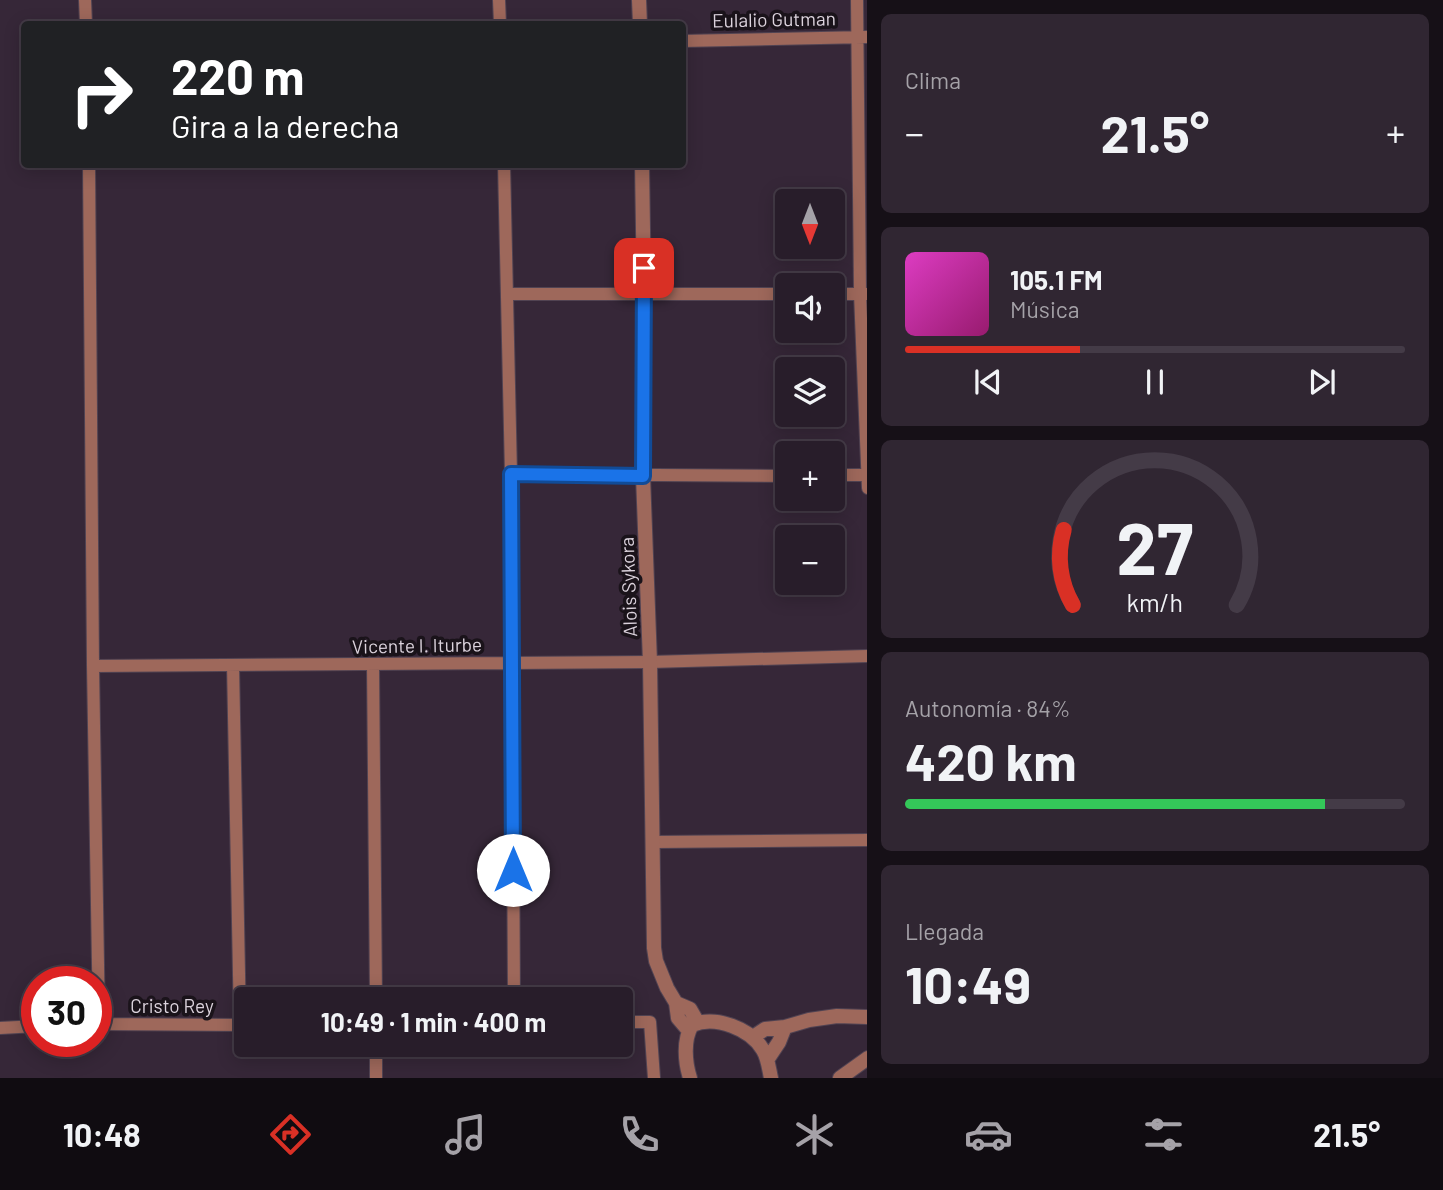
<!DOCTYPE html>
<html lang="es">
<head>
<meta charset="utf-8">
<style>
	:root { --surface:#281d2a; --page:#302632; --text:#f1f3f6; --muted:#a5a2a8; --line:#443b47; --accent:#d93025 }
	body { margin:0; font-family:Barlow,sans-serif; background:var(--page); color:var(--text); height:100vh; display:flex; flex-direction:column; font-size:26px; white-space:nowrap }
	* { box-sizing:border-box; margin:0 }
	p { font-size:23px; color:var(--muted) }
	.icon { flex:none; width:38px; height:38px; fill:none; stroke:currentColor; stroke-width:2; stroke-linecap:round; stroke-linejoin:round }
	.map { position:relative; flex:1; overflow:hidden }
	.details { display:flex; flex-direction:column; gap:14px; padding:14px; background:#161017; width:576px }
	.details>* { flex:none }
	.top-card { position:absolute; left:21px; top:21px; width:665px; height:147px; border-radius:7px; box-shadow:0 4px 18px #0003,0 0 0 2px var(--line); background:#202124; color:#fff; overflow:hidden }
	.needle { width:46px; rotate:180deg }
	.fabs { position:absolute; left:775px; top:189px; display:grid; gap:14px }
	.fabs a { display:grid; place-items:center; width:70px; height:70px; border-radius:7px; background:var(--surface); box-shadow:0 4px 18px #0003,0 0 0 2px var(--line); font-size:35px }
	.speed { position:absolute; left:21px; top:966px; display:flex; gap:14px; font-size:35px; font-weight:700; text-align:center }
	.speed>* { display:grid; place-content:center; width:91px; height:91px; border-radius:50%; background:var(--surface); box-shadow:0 4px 18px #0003,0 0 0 2px var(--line); line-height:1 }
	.speed .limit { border:10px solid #d22; background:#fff; color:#111 }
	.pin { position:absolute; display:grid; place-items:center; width:60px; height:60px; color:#fff; margin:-30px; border-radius:14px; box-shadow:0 4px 10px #0006 }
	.me { position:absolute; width:77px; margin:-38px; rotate:0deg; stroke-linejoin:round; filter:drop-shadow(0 0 5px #0008) }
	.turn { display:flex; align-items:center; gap:24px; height:147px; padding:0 35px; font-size:32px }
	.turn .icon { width:91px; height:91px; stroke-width:2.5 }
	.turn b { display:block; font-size:49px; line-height:60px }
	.big { font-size:52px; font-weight:700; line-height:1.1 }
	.details .card { flex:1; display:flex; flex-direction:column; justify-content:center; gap:10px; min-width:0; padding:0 24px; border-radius:10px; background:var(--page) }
	.details .dial { align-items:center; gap:0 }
	.dial svg { height:182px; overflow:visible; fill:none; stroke:var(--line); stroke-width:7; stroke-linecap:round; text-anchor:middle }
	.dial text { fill:var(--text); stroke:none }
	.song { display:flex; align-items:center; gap:21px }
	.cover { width:84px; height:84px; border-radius:10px; background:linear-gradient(135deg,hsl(310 70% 55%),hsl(320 70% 35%)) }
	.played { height:7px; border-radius:4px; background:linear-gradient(90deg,var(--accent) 35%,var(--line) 35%) }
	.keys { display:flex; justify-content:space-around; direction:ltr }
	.heat { display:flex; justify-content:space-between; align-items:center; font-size:38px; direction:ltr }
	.charge { height:10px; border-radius:5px; background:linear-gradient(90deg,#34c759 84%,var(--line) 0) }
	.trip { position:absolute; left:234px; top:987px; width:399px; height:70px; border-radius:7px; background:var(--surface); box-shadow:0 4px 18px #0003,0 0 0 2px var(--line); font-weight:700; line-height:70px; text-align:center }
	.tabs { display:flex; height:112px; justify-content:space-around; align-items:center; background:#100c11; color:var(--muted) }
	.tabs .icon { width:49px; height:49px }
	.tabs .active { color:var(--accent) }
	.tabs b { font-size:32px; color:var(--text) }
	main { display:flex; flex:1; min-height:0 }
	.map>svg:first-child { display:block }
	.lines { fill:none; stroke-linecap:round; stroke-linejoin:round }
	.minor-casing { stroke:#514352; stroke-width:14 }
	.tertiary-casing { stroke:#514352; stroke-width:16 }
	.minor { stroke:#9e685b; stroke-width:12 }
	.tertiary { stroke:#9e685b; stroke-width:14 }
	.route-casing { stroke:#114b97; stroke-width:18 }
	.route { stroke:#1a73e8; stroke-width:12 }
	.labels { text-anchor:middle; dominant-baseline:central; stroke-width:7; stroke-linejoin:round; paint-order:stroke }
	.street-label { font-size:19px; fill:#dcd3dd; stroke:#1a131a }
</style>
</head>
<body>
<main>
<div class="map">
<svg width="868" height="1078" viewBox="0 0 868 1078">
	<rect width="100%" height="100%" fill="#362738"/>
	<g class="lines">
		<defs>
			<path id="minor" d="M85,0L86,24
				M499,0L500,24
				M857,0L860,294L868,488
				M682,41L868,37
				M89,164L93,666L99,1024
				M504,164L511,474L514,999
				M509,294H788
				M833,294H867
				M511,474L788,476
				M833,475H868
				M373,664L376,999
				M233,665L240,1025
				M93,666L650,662L868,656
				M653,842L868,840
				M621,1022H650L654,1078
				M96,1024L246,1025
				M0,1028L37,1026
				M376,1045V1078"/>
			<path id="tertiary" d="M639,0L640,24
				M642,164L644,294L643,476L650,662L654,948L656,961L667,988L676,1003L678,1018L689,1031
				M676,1003L690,1009L698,1023
				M753,1037L765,1029L785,1027L809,1020L837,1016L868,1017
				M767,1060L779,1042L785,1027
				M690,1078C685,1062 683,1040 692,1025C716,1015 751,1029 763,1050C768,1058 769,1069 771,1078
				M840,1078L868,1058"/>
		</defs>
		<!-- minor casing -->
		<use href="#minor" class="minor-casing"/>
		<!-- tertiary casing -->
		<use href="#tertiary" class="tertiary-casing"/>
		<!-- minor -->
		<use href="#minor" class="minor"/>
		<!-- tertiary -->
		<use href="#tertiary" class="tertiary"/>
	</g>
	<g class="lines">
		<defs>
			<path id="route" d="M513,870L511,474L643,476L644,268"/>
		</defs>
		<!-- route casing -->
		<use href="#route" class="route-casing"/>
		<!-- route -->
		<use href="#route" class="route"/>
	</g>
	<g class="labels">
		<!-- street labels -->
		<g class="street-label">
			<text transform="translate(774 19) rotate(-1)">Eulalio Gutman</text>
			<text transform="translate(628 587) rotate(-92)">Alois Sykora</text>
			<text transform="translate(417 645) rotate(-1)">Vicente I. Iturbe</text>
			<text x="172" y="1005">Cristo Rey</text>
		</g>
	</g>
</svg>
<div class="fabs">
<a><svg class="needle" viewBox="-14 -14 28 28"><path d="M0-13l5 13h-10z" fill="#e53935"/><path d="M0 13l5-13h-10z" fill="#a5a2a8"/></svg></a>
<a><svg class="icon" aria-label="sound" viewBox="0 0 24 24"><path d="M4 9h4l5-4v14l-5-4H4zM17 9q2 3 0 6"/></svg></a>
<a><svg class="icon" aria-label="layers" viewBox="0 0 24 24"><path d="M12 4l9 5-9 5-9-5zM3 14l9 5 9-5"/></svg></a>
<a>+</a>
<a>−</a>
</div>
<div class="speed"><div class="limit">30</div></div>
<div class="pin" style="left:644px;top:268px;background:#d93025"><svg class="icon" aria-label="arrive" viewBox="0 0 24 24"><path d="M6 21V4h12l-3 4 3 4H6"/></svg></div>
<svg class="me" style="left:513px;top:870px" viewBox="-20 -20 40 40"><circle r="19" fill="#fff"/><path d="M0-13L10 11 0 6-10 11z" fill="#1a73e8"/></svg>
<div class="trip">10:49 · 1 min · 400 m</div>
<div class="top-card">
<div class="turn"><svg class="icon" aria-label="right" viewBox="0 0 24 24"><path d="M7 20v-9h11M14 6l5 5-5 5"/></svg><div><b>220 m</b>Gira a la derecha</div></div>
</div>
</div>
<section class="details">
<div class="card"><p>Clima</p>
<div class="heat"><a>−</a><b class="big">21.5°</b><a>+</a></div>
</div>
<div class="card">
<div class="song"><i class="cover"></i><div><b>105.1 FM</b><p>Música</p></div></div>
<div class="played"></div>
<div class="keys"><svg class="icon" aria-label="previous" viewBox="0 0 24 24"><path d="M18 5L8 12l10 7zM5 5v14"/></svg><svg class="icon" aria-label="pause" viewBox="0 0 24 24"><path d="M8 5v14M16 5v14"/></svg><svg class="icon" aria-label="next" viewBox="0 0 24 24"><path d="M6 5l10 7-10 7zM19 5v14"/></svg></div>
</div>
<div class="card dial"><svg viewBox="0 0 100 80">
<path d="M14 69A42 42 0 1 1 86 69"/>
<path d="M14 69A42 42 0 0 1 10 36" stroke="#d93025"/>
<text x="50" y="56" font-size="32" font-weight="700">27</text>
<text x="50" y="72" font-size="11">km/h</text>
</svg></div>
<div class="card"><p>Autonomía · 84%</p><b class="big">420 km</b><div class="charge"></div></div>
<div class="card"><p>Llegada</p><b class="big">10:49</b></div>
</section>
</main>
<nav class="tabs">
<b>10:48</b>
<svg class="icon active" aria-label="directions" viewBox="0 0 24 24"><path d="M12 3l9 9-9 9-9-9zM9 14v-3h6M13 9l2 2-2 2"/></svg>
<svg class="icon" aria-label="music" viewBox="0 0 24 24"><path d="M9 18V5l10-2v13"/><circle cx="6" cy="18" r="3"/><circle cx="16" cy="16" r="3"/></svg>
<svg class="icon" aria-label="phone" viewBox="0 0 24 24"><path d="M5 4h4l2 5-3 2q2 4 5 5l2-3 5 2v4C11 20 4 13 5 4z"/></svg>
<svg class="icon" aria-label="climate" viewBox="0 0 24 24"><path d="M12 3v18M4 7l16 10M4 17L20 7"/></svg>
<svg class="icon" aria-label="car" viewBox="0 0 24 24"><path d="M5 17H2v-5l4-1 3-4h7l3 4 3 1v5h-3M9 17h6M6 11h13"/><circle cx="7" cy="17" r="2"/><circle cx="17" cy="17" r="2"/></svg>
<svg class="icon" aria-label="filters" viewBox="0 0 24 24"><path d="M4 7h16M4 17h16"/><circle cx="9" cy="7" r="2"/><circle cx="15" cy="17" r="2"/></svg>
<b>21.5°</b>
</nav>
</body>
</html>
